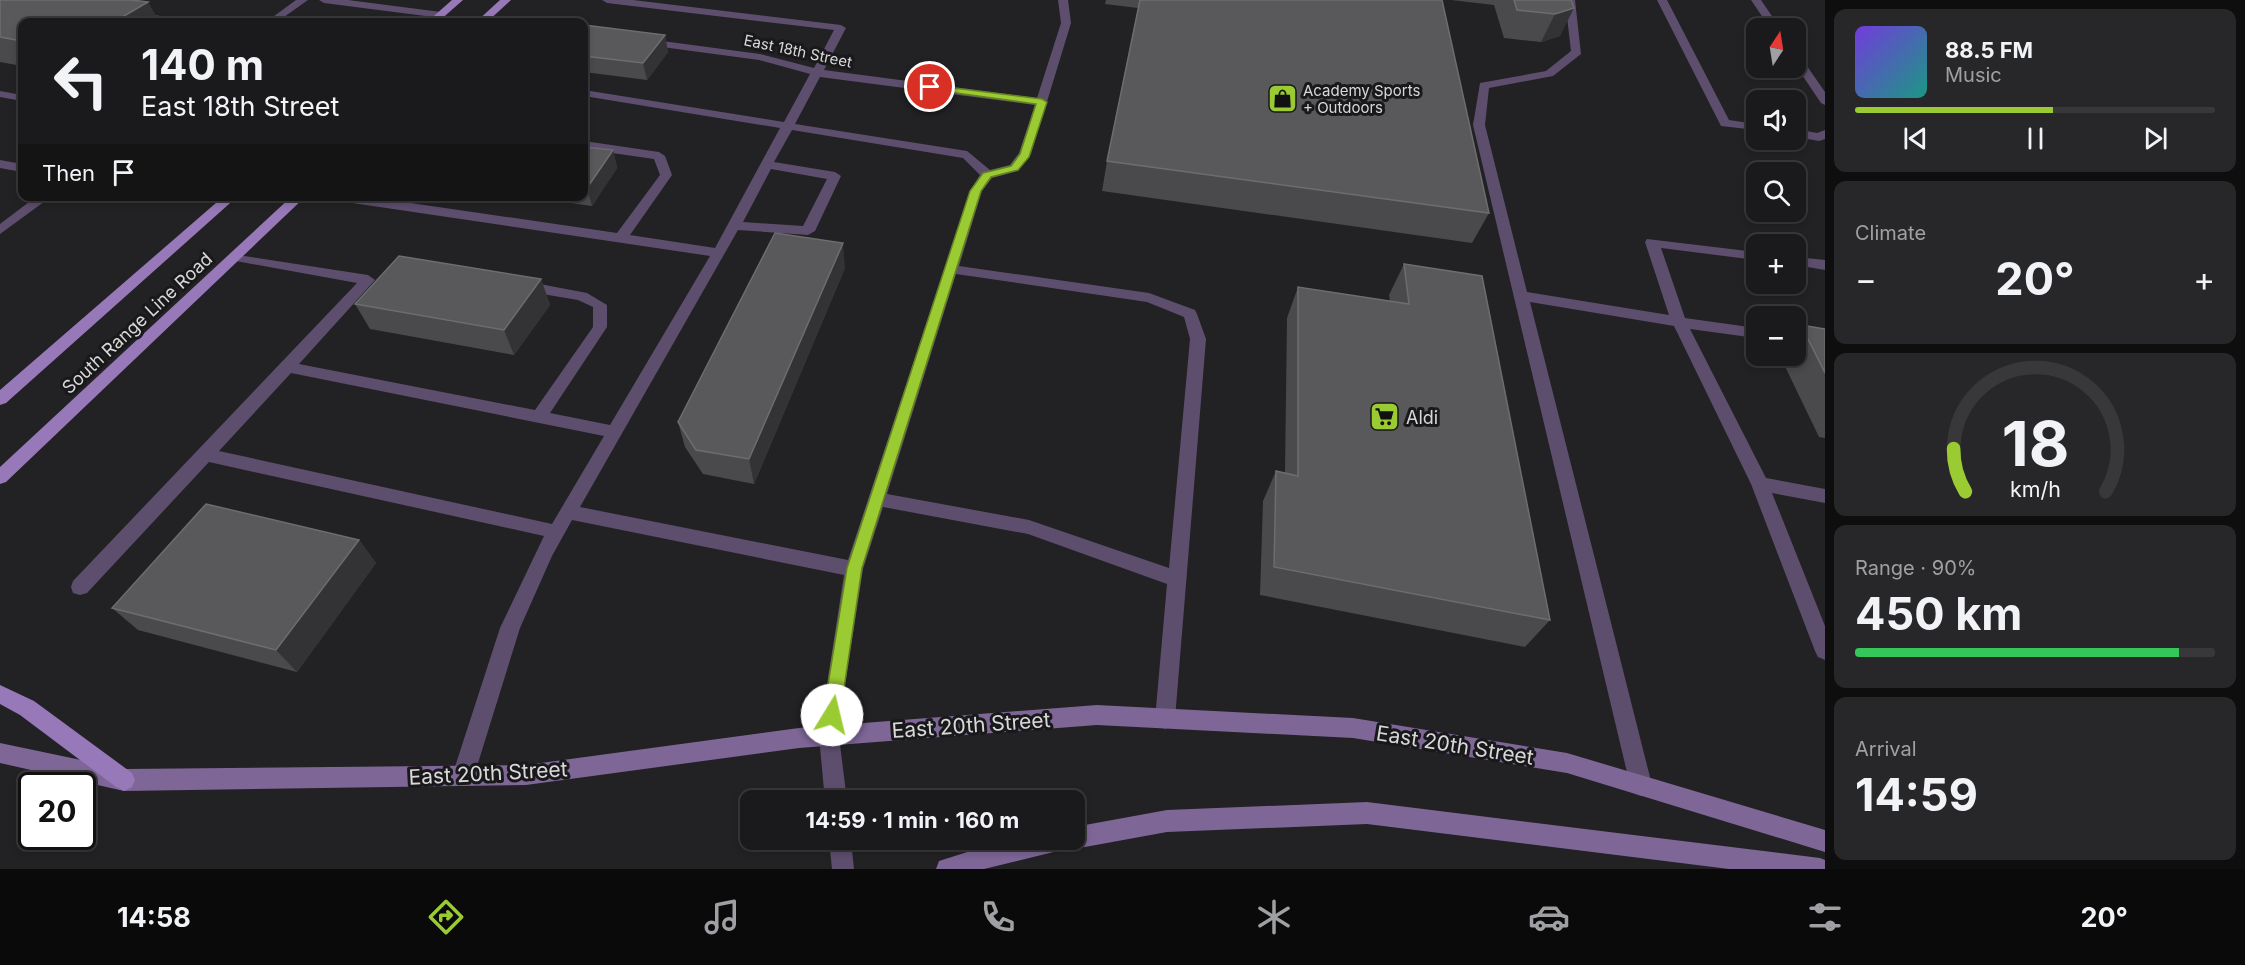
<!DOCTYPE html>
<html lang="en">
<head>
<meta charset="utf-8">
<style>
	:root { --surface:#1a191b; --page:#272628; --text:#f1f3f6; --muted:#9fa0a3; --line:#38383a; --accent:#9bcb33 }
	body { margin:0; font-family:Inter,sans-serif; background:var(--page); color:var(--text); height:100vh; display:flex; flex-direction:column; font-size:22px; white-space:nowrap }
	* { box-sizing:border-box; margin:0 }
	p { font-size:20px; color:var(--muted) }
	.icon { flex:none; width:33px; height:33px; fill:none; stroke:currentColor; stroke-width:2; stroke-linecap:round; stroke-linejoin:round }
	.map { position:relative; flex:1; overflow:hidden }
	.details { display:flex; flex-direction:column; gap:9px; padding:9px; background:#0e0e0f; width:420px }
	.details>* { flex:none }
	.hud { position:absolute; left:18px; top:18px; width:570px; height:183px; border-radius:12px; box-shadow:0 3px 9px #0003,0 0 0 2px var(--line); background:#1a191b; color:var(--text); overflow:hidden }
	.needle { width:39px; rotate:12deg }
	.fabs { position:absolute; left:1746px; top:18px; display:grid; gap:12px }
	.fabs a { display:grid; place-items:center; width:60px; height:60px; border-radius:12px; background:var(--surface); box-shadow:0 3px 9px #0003,0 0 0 2px var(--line); font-size:30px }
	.speed { position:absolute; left:18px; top:772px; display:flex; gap:12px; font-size:30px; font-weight:700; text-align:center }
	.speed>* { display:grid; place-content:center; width:78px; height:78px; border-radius:50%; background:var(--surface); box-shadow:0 3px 9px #0003,0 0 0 2px var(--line); line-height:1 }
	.speed .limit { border:3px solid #111; border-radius:9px; background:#fff; color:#111 }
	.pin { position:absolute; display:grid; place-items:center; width:51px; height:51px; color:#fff; margin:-26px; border:3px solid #fff; border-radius:50%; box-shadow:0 2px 6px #0007 }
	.me { position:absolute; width:66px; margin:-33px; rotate:9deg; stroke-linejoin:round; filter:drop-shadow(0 0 4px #0008) }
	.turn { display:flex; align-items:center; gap:21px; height:126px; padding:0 24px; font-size:27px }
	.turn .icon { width:78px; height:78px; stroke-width:2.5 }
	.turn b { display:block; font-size:42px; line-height:51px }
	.then { display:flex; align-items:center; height:57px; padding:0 24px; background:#0003; gap:12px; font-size:22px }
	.big { font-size:45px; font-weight:700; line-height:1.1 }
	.details .card { flex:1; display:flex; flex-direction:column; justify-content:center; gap:9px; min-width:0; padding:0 21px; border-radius:12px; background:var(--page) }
	.details .dial { align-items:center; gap:0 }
	.dial svg { height:156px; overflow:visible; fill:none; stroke:var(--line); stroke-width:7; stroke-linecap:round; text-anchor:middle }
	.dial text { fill:var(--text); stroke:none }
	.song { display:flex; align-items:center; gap:18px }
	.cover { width:72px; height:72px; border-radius:9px; background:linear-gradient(135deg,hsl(260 70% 55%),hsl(170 70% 35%)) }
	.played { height:6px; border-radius:3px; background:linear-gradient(90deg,var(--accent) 55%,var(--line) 55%) }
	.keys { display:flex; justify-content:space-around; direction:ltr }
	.heat { display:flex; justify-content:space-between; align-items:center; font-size:33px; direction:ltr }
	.charge { height:9px; border-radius:4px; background:linear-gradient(90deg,#34c759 90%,var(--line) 0) }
	.trip { position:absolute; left:740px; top:790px; width:345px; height:60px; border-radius:12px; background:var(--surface); box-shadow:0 3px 9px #0003,0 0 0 2px var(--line); font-weight:700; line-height:60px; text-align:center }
	.dock { display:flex; height:96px; justify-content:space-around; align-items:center; background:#0a0a0b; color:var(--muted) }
	.dock .icon { width:42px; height:42px }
	.dock .selected { color:var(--accent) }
	.dock b { font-size:27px; color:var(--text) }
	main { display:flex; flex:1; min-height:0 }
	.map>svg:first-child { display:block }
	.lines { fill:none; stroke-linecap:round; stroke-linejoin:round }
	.service { fill:#5d4e6d; fill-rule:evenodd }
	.minor { fill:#5d4e6d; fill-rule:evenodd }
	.secondary { fill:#7e6697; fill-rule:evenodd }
	.primary { fill:#9778b8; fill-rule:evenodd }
	.wall { fill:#4a494c }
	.shaded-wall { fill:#333235 }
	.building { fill:#59585b; stroke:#6d6c6f; stroke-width:1.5 }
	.route { fill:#9bcb33; stroke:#658421; stroke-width:1.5 }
	.labels { text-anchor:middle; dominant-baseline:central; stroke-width:6; stroke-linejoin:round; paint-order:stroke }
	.far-street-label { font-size:15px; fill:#d8d8d9; stroke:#19181a }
	.far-poi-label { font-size:15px; fill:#d8d8d9; stroke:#19181a; text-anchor:start }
	.street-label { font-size:18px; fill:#d8d8d9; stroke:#19181a }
	.poi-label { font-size:18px; fill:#d8d8d9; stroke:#19181a; text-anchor:start }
	.near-street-label { font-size:21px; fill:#d8d8d9; stroke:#19181a }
</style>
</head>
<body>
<main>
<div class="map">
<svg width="1825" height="869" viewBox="0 0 1825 869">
	<rect width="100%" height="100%" fill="#222124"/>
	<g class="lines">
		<!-- service -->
		<path class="service" d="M296,0H308L277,22H266Z
			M602,0H633L841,25L846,28L824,70L1037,98L1061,23L1058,0H1068L1071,23L1031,154L1018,171L992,178L982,191L959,266L1149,293L1195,310L1197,314L1206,339L1175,719L1172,726L1165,729L1158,726L1155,719L1167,584L1028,534L883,507L863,569L836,743L829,746L822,743L819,736L844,575L572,520L552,556L520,628L474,776L471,783L463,786L455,783L452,776L500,628L544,536L209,462L87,593L80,595L73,593L71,587L73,581L357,283L236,261L231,260V254L368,275L375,280L299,364L535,410L593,327V307L578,300L524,291L517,286L524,281L587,293L607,305V327L550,413L610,425L710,256L332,200L326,196H363L617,233L660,175L654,159L584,149V141L659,152L665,156L672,175L630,235L715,248L780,128L584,96V90L784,122L810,74L759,60L647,45L642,42L647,39L760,54L814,68L834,30L607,3ZM820,77L1035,105L1019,153L1010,165L990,170L967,151L795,124ZM792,130L963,158L980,175L970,191L848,560L580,507L738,230L808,235L815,231L841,176L835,172L774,162ZM771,169L827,179L803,226L743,222ZM956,274L1147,302L1184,317L1190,339L1169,568L1029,520L887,494ZM291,373L604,436L552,524L219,451Z
			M1565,0H1575L1581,54L1553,76L1489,88L1485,125L1527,292L1669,315L1645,242L1647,239L1756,252V260L1661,248L1685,318L1756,328V338L1690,329L1766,478L1825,489V503L1772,493L1825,626V660L1818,657L1815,651L1751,484L1674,326L1530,302L1652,785L1649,793L1641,796L1633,793L1630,785L1473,125L1480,83L1546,71L1571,51Z
			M1657,0H1667L1729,120L1756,124V130L1721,126Z
			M1751,0H1761L1780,28H1770Z
			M136,13L186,19L191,22H164L132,18V14Z
			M484,17L507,22H480V18Z
			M1796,55L1800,56L1825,92V105L1821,103L1796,66Z
			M0,91L22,95V101L0,97Z
			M1796,129L1817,133L1825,130V139L1819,141L1796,137Z
			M0,160L22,164V172L0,168Z
			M37,196H52L0,234V224Z
			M1796,257L1825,260V270L1796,265Z"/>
		<!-- minor -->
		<path class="minor" d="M319,0H348L441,12L446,15L441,18L324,3Z
			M829,726L836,729L839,736L847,801H825L819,736L822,729Z
			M829,840H851L854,869H832Z"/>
		<!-- secondary -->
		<path class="secondary" d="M1097,705L1353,718L1567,753L1825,830V852L1567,773L1353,738L1097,725L799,748L526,785L124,791L0,763V743L124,769L526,765L799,728Z
			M1367,802L1820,858L1825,860V869H1729L1367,824L1167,832L1074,849L1070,848L984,869H936L939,861L1005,840H1074V827L1167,810Z"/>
		<!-- primary -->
		<path class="primary" d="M452,0H463L438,22H427Z
			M500,0H511L487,22H476Z
			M224,196H238L6,403L0,405V390Z
			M292,196H306L6,482L0,484V467Z
			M0,685L34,701L132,773L135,780L132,787L124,791L116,787L20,715L0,704Z"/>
	</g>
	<!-- wall -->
	<path class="wall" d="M0,0L148,2L159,22H22V66L0,62Z
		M1106,0H1442L1489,213L1472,243L1102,191L1107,161L1138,8L1105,4Z
		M1451,0H1571L1560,36L1541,42L1504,38L1494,5Z
		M584,25L665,35L668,52L647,80L584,72Z
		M584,147L613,150L617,168L592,206L520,196H584Z
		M1404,264L1550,620L1525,647L1260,595L1263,501L1276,471L1285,473L1287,318L1298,287L1390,301L1389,295Z
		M845,268L754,484L703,474L685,447L678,422Z
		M541,279L550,305L514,355L370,329L355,304Z
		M1801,325L1825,329V438L1819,437L1780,356H1796V332Z
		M359,540L376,563L297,672L138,630L112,608Z"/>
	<!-- shaded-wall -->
	<path class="shaded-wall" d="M148,2L159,22H114Z
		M1574,8L1560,36L1541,42L1555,14Z
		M665,35L668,52L647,80L643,63Z
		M613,150L617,168L592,206L587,188Z
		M843,243L845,268L754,484L749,459Z
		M541,279L550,305L514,355L504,330Z
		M359,540L376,563L297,672L276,650Z"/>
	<!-- building -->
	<path class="building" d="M0,0H132L148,2L114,22H22V41L0,37Z
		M1140,0H1442L1489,213L1107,161Z
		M1514,0H1571L1574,8L1555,14L1517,10Z
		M584,25L665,35L643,63L584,56Z
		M584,147L613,150L587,188L584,187Z
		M775,233L843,243L749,459L696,450L678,422Z
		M399,256L541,279L504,330L355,304Z
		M1404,264L1482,276L1550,620L1274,567L1276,471L1298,476V287L1409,304Z
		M1801,325L1825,329V373Z
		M206,504L359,540L276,650L112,608Z"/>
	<!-- route -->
	<path class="route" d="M930,85L1042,99L1047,102L1029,157L1018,170L991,177L981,191L862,568L840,715L838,720L832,723L826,720L823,715L847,568L970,191L983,173L1011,166L1020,154L1036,104L927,89L925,87Z"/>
	<!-- icons -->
	<defs>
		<symbol id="shop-square" viewBox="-11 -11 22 22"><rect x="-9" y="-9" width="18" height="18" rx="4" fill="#9bcb33" stroke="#19181a"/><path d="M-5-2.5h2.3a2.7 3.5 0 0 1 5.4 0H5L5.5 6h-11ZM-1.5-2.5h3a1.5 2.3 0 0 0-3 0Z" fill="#111"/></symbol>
		<symbol id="supermarket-square" viewBox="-11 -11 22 22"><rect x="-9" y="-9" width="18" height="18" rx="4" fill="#9bcb33" stroke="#19181a"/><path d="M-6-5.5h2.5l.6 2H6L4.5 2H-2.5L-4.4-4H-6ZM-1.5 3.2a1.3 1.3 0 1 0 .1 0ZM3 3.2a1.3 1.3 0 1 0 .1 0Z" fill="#111"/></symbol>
	</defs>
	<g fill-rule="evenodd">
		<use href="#shop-square" x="1266" y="82" width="33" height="33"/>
		<use href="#supermarket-square" x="1368" y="400" width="33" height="33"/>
	</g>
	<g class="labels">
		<!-- far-street labels -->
		<g class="far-street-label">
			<text transform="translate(798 51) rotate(12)">East 18th Street</text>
		</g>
		<!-- far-poi labels -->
		<g class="far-poi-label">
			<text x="1303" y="90">Academy Sports<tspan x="1303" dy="17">+ Outdoors</tspan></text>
		</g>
		<!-- street labels -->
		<g class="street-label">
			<text transform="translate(137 323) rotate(-43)">South Range Line Road</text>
		</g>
		<!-- poi labels -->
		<g class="poi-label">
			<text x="1406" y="417">Aldi</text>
		</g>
		<!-- near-street labels -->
		<g class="near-street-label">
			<text transform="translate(971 725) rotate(-4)">East 20th Street</text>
			<text transform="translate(1455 745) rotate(9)">East 20th Street</text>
			<text transform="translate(488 773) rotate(-3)">East 20th Street</text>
		</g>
	</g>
</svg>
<div class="fabs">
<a><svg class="needle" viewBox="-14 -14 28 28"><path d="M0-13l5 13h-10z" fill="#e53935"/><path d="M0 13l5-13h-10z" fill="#9fa0a3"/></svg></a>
<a><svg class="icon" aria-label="sound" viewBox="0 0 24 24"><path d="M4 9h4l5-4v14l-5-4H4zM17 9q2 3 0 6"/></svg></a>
<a><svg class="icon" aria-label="search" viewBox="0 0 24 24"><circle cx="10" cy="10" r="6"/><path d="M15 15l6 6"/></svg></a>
<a>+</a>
<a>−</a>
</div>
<div class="speed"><div class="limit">20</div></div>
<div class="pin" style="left:930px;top:87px;background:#d93025"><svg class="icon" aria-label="arrive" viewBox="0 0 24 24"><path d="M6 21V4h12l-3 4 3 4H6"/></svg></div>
<svg class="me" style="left:832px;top:715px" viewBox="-20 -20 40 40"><circle r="19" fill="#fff"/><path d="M0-13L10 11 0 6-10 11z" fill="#9bcb33"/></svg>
<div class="trip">14:59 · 1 min · 160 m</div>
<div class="hud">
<div class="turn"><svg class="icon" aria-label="left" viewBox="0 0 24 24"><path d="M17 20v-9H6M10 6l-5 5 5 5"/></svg><div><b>140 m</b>East 18th Street</div></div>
<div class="then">Then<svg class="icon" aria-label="arrive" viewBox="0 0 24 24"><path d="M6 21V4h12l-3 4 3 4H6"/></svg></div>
</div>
</div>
<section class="details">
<div class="card">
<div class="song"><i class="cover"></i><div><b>88.5 FM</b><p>Music</p></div></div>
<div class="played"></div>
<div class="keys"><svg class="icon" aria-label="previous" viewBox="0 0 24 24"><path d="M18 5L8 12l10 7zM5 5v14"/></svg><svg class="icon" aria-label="pause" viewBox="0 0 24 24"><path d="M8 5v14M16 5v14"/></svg><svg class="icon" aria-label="next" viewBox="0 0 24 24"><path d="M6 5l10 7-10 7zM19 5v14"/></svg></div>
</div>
<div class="card"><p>Climate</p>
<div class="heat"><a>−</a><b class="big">20°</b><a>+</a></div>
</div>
<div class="card dial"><svg viewBox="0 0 100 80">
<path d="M14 69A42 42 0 1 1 86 69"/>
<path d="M14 69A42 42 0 0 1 8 47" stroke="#9bcb33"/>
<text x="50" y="56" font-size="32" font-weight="700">18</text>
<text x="50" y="72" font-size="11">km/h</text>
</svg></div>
<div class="card"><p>Range · 90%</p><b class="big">450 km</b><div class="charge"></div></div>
<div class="card"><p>Arrival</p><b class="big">14:59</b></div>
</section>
</main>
<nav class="dock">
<b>14:58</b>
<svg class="icon selected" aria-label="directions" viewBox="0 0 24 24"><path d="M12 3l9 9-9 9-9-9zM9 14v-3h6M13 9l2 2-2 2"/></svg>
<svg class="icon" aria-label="music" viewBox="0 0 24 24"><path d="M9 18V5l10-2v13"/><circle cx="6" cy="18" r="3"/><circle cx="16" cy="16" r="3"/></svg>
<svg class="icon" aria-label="phone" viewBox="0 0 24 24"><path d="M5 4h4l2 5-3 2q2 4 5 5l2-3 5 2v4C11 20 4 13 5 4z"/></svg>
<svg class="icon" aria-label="climate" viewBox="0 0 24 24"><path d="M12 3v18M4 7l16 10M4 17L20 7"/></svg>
<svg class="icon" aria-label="car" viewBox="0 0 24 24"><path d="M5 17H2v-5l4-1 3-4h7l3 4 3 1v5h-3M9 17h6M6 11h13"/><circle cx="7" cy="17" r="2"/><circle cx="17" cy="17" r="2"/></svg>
<svg class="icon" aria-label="filters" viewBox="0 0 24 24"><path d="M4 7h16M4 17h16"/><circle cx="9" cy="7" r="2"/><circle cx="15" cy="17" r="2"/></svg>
<b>20°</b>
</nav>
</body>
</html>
